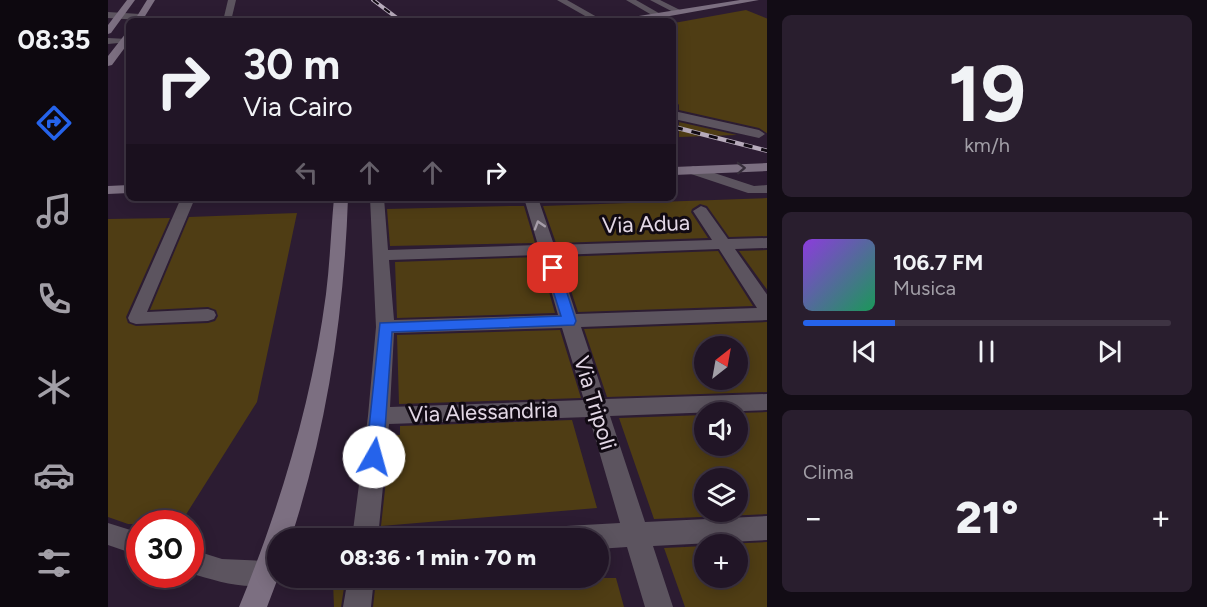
<!DOCTYPE html>
<html lang="it">
<head>
<meta charset="utf-8">
<style>
	:root { --surface:#211526; --page:#291e2e; --text:#f1f3f6; --muted:#a29fa7; --line:#3e3443; --accent:#2563eb }
	body { margin:0; font-family:Figtree,sans-serif; background:var(--page); color:var(--text); height:100vh; display:flex; flex-direction:column; font-size:22px; white-space:nowrap }
	* { box-sizing:border-box; margin:0 }
	p { font-size:20px; color:var(--muted) }
	.icon { flex:none; width:33px; height:33px; fill:none; stroke:currentColor; stroke-width:2; stroke-linecap:round; stroke-linejoin:round }
	.map { position:relative; flex:1; overflow:hidden }
	.drawer { display:flex; flex-direction:column; gap:15px; padding:15px; background:#120c15; width:440px }
	.drawer>* { flex:none }
	.banner { position:absolute; left:18px; top:18px; width:550px; height:183px; border-radius:9px; box-shadow:0 3px 15px #0003,0 0 0 2px var(--line); background:#211526; color:var(--text); overflow:hidden }
	.needle { width:39px; rotate:31deg }
	.controls { position:absolute; left:586px; top:336px; display:grid; gap:12px }
	.controls a { display:grid; place-items:center; width:54px; height:54px; border-radius:50%; background:var(--surface); box-shadow:0 3px 15px #0003,0 0 0 2px var(--line); font-size:30px }
	.speed { position:absolute; left:18px; top:510px; display:flex; gap:12px; font-size:30px; font-weight:700; text-align:center }
	.speed>* { display:grid; place-content:center; width:78px; height:78px; border-radius:50%; background:var(--surface); box-shadow:0 3px 15px #0003,0 0 0 2px var(--line); line-height:1 }
	.speed .limit { border:9px solid #d22; background:#fff; color:#111 }
	.pin { position:absolute; display:grid; place-items:center; width:51px; height:51px; color:#fff; margin:-26px; border-radius:12px; box-shadow:0 3px 9px #0006 }
	.me { position:absolute; width:66px; margin:-33px; rotate:7deg; stroke-linejoin:round; filter:drop-shadow(0 0 4px #0008) }
	.turn { display:flex; align-items:center; gap:21px; height:126px; padding:0 18px; font-size:27px }
	.turn .icon { width:78px; height:78px; stroke-width:2.5 }
	.turn b { display:block; font-size:42px; line-height:51px }
	.lanes { display:flex; align-items:center; height:57px; padding:0 18px; background:#0003; justify-content:center; gap:30px; direction:ltr }
	.lanes .off { opacity:.35 }
	.big { font-size:45px; font-weight:800; line-height:1.1 }
	.drawer .widget { flex:1; display:flex; flex-direction:column; justify-content:center; gap:9px; min-width:0; padding:0 21px; border-radius:9px; background:var(--page) }
	.drawer .dial { align-items:center; gap:0 }
	.dial b { font-size:78px; line-height:1 }
	.song { display:flex; align-items:center; gap:18px }
	.cover { width:72px; height:72px; border-radius:9px; background:linear-gradient(135deg,hsl(270 70% 55%),hsl(150 70% 35%)) }
	.played { height:6px; border-radius:3px; background:linear-gradient(90deg,var(--accent) 25%,var(--line) 25%) }
	.keys { display:flex; justify-content:space-around; direction:ltr }
	.heat { display:flex; justify-content:space-between; align-items:center; font-size:33px; direction:ltr }
	.trip { position:absolute; left:159px; top:528px; width:342px; height:60px; border-radius:30px; background:var(--surface); box-shadow:0 3px 15px #0003,0 0 0 2px var(--line); font-weight:800; line-height:60px; text-align:center }
	main { display:flex; flex:1; min-height:0 }
	.dock { display:flex; flex-direction:column; width:108px; justify-content:space-around; align-items:center; background:#0d080f; color:var(--muted) }
	.dock .icon { width:42px; height:42px }
	.dock .on { color:var(--accent) }
	.dock b { font-size:27px; color:var(--text) }
	.map>svg:first-child { display:block }
	.building { fill:#4f3d14; fill-rule:evenodd }
	.lines { fill:none; stroke-linecap:round; stroke-linejoin:round }
	.lane { fill:#5c545f; fill-rule:evenodd }
	.street { fill:#5c545f; fill-rule:evenodd }
	.secondary { fill:#7c6f81; fill-rule:evenodd }
	.rail-far1-casing { stroke:#b7abbb; stroke-width:4 }
	.rail-casing { stroke:#b7abbb; stroke-width:4.5 }
	.rail-far1 { stroke:#110a13; stroke-width:2; stroke-dasharray:7; stroke-linecap:butt }
	.rail { stroke:#110a13; stroke-width:3; stroke-dasharray:9; stroke-linecap:butt }
	.oneway { stroke:#362d3a }
	.oneway2 { stroke:#a69da9 }
	.route { fill:#2563eb; stroke:#184099; stroke-width:1.5 }
	.labels { text-anchor:middle; dominant-baseline:central; stroke-width:6; stroke-linejoin:round; paint-order:stroke }
	.street-label { font-size:22px; fill:#e3d8e6; stroke:#110a13 }
</style>
</head>
<body>
<main>
<nav class="dock">
<b>08:35</b>
<svg class="icon on" aria-label="directions" viewBox="0 0 24 24"><path d="M12 3l9 9-9 9-9-9zM9 14v-3h6M13 9l2 2-2 2"/></svg>
<svg class="icon" aria-label="music" viewBox="0 0 24 24"><path d="M9 18V5l10-2v13"/><circle cx="6" cy="18" r="3"/><circle cx="16" cy="16" r="3"/></svg>
<svg class="icon" aria-label="phone" viewBox="0 0 24 24"><path d="M5 4h4l2 5-3 2q2 4 5 5l2-3 5 2v4C11 20 4 13 5 4z"/></svg>
<svg class="icon" aria-label="climate" viewBox="0 0 24 24"><path d="M12 3v18M4 7l16 10M4 17L20 7"/></svg>
<svg class="icon" aria-label="car" viewBox="0 0 24 24"><path d="M5 17H2v-5l4-1 3-4h7l3 4 3 1v5h-3M9 17h6M6 11h13"/><circle cx="7" cy="17" r="2"/><circle cx="17" cy="17" r="2"/></svg>
<svg class="icon" aria-label="filters" viewBox="0 0 24 24"><path d="M4 7h16M4 17h16"/><circle cx="9" cy="7" r="2"/><circle cx="15" cy="17" r="2"/></svg>
</nav>
<div class="map">
<svg width="660" height="607" viewBox="0 0 660 607">
	<rect width="100%" height="100%" fill="#2c1c32"/>
	<!-- building -->
	<path class="building" d="M638,10L660,19V134L651,128L571,110V104L566,108V23Z
		M571,122L629,135L571,137Z
		M660,198V236L621,237L599,206L592,204L584,209L583,212L600,238L448,243L435,206Z
		M401,206H416L427,243L282,246L279,209Z
		M189,213L149,402L72,524H20L0,517V219L62,218L18,317L20,323L28,326L100,323L107,321L110,316L108,310L100,307L42,310L81,217Z
		M660,250V291L631,251Z
		M610,251L645,306L470,312L452,257Z
		M431,257L447,313L289,318L287,262Z
		M660,322V392L499,397L476,329ZM597,346H630V380H597Z
		M452,330L473,398L291,404L289,335Z
		M660,412V514L546,519L511,418L597,415V446H630V413ZM597,478H630V512H597Z
		M464,420L489,508L273,526L283,435H292V426Z
		M660,542V607H577L556,548L597,546V578H630V544H617Z
		M322,578H508L516,607H265L268,580Z
		M237,581L233,607H226L225,582Z"/>
	<g class="lines">
		<!-- lane -->
		<path class="lane" d="M449,0H459L496,21H486Z
			M518,0H528L556,16L549,18Z
			M542,0H552L576,12L569,14Z
			M73,198H87L39,312L100,309L106,311L108,315L106,319L100,321L28,324L22,322L20,318Z
			M0,523L32,533V556L0,545Z
			M82,549L114,559L159,561L168,564L170,569L168,582C142,592 108,581 82,573Z"/>
		<!-- street -->
		<path class="street" d="M120,0H128L123,21H115Z
			M0,12L32,14L36,17L32,20L0,18Z
			M0,38L20,39L21,42L0,44Z
			M566,111L651,130L657,134L651,138L566,119Z
			M585,166L646,186L660,185V193H640L580,173L578,170Z
			M262,198H276L280,250L430,245L416,198H430L446,245L604,240L585,211L593,206L598,208L620,239L660,238V248L627,249L660,296V320L473,327L497,399L660,394V410L502,416L537,522L660,516V540L545,546L565,607H537L519,547L490,549V538H445L449,529L458,526L512,523L481,417L281,424L270,538H244L260,416L268,327ZM611,249L649,308L468,314L449,255ZM433,255L450,315L286,320L281,260ZM454,328L476,400L282,407L286,333Z
			M240,578H266L263,607H235Z"/>
		<!-- secondary -->
		<path class="secondary" d="M19,0H27L3,33L0,34V25Z
			M39,0H47L34,21H26Z
			M632,0H651L534,21H514L518,18Z
			M21,32V42L4,65L0,66V56L18,33Z
			M660,163V171L566,175V167Z
			M21,185V193L0,194V186Z
			M226,198H240C236,314 219,428 183,538H170V578L159,607H131C172,507 204,401 218,294C222,262 223,230 226,198Z"/>
		<defs>
			<path id="rail-far1" d="M265,0L293,21"/>
			<path id="rail" d="M566,127L660,151"/>
		</defs>
		<!-- rail-far1 casing -->
		<use href="#rail-far1" class="rail-far1-casing"/>
		<!-- rail casing -->
		<use href="#rail" class="rail-casing"/>
		<!-- rail-far1 -->
		<use href="#rail-far1" class="rail-far1"/>
		<!-- rail -->
		<use href="#rail" class="rail"/>
	</g>
	<!-- one-way arrows -->
	<defs><path id="oneway-chevron" d="M-2-3.5L2.5 0L-2 3.5" fill="none" stroke-width="1.6" stroke-linecap="round" stroke-linejoin="round" transform="scale(1.5)"/></defs>
	<use class="oneway" href="#oneway-chevron" transform="translate(633 168) rotate(-2)"/>
	<use class="oneway2" href="#oneway-chevron" transform="translate(431 225) rotate(-107)"/>
	<!-- route -->
	<path class="route" d="M445,264L451,268L468,321L466,325L284,332L275,457L272,462L266,464L260,462L258,457L272,323L453,316L438,268Z"/>
	<g class="labels">
		<!-- street labels -->
		<g class="street-label">
			<text transform="translate(538 224) rotate(-2)">Via Adua</text>
			<text transform="translate(487 403) rotate(73)">Via Tripoli</text>
			<text transform="translate(375 412) rotate(-2)">Via Alessandria</text>
		</g>
	</g>
</svg>
<div class="controls">
<a><svg class="needle" viewBox="-14 -14 28 28"><path d="M0-13l5 13h-10z" fill="#e53935"/><path d="M0 13l5-13h-10z" fill="#a29fa7"/></svg></a>
<a><svg class="icon" aria-label="sound" viewBox="0 0 24 24"><path d="M4 9h4l5-4v14l-5-4H4zM17 9q2 3 0 6"/></svg></a>
<a><svg class="icon" aria-label="layers" viewBox="0 0 24 24"><path d="M12 4l9 5-9 5-9-5zM3 14l9 5 9-5"/></svg></a>
<a>+</a>
</div>
<div class="speed"><div class="limit">30</div></div>
<div class="pin" style="left:445px;top:268px;background:#d93025"><svg class="icon" aria-label="arrive" viewBox="0 0 24 24"><path d="M6 21V4h12l-3 4 3 4H6"/></svg></div>
<svg class="me" style="left:266px;top:457px" viewBox="-20 -20 40 40"><circle r="19" fill="#fff"/><path d="M0-13L10 11 0 6-10 11z" fill="#2563eb"/></svg>
<div class="trip">08:36 · 1 min · 70 m</div>
<div class="banner">
<div class="turn"><svg class="icon" aria-label="right" viewBox="0 0 24 24"><path d="M7 20v-9h11M14 6l5 5-5 5"/></svg><div><b>30 m</b>Via Cairo</div></div>
<div class="lanes"><svg class="icon off" aria-label="left" viewBox="0 0 24 24"><path d="M17 20v-9H6M10 6l-5 5 5 5"/></svg><svg class="icon off" aria-label="ahead" viewBox="0 0 24 24"><path d="M12 20V5M6 11l6-6 6 6"/></svg><svg class="icon off" aria-label="ahead" viewBox="0 0 24 24"><path d="M12 20V5M6 11l6-6 6 6"/></svg><svg class="icon" aria-label="right" viewBox="0 0 24 24"><path d="M7 20v-9h11M14 6l5 5-5 5"/></svg></div>
</div>
</div>
<section class="drawer">
<div class="widget dial"><b>19</b><p>km/h</p></div>
<div class="widget">
<div class="song"><i class="cover"></i><div><b>106.7 FM</b><p>Musica</p></div></div>
<div class="played"></div>
<div class="keys"><svg class="icon" aria-label="previous" viewBox="0 0 24 24"><path d="M18 5L8 12l10 7zM5 5v14"/></svg><svg class="icon" aria-label="pause" viewBox="0 0 24 24"><path d="M8 5v14M16 5v14"/></svg><svg class="icon" aria-label="next" viewBox="0 0 24 24"><path d="M6 5l10 7-10 7zM19 5v14"/></svg></div>
</div>
<div class="widget"><p>Clima</p>
<div class="heat"><a>−</a><b class="big">21°</b><a>+</a></div>
</div>
</section>
</main>
</body>
</html>
